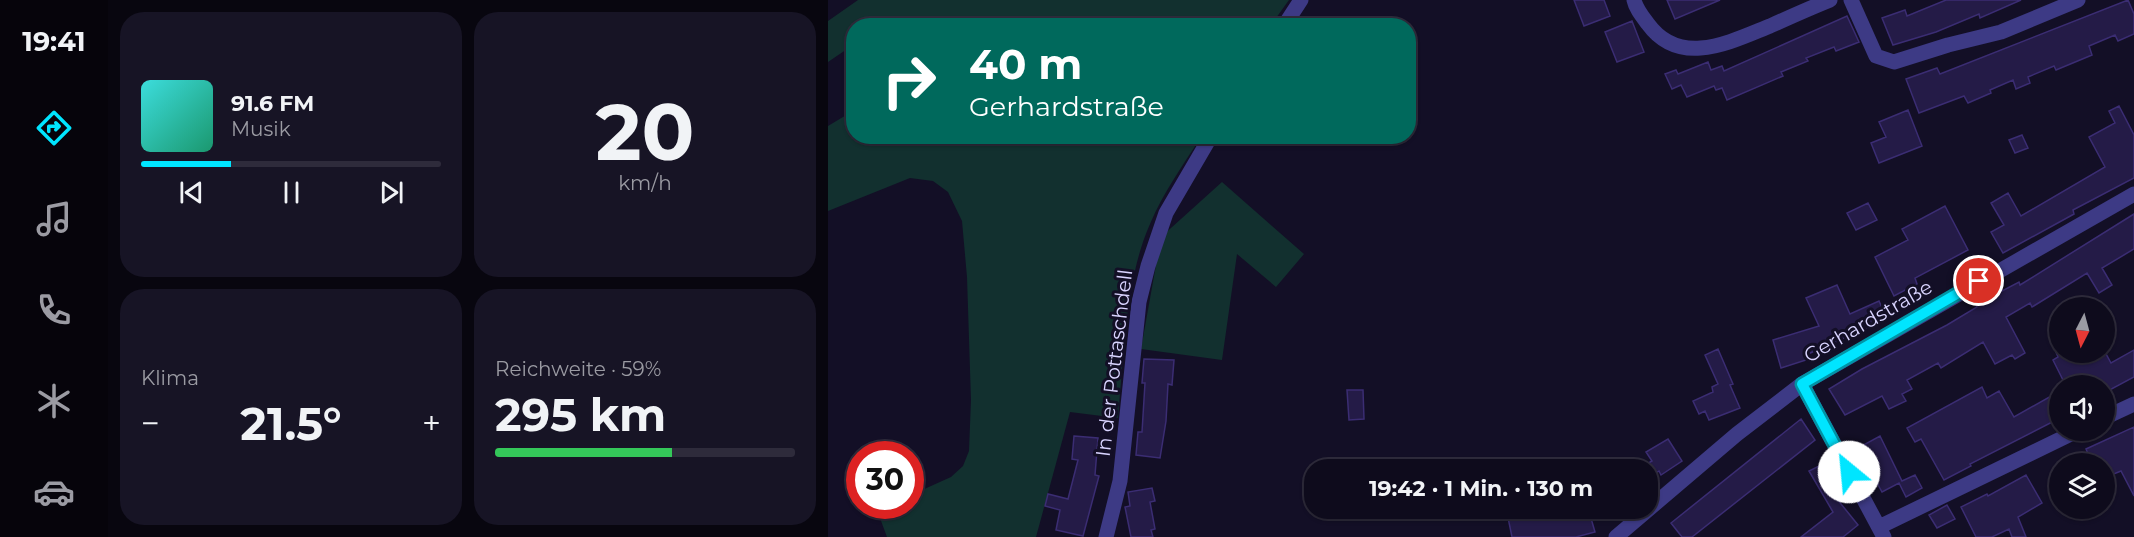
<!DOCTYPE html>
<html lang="de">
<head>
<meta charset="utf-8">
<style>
	:root { --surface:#0e0b1c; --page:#171425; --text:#f1f3f6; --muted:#9b9ba3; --line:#2e2b3b; --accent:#00e5ff }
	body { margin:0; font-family:Montserrat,sans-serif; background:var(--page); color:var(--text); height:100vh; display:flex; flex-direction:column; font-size:22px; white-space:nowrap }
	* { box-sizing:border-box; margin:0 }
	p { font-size:20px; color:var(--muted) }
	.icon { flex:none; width:33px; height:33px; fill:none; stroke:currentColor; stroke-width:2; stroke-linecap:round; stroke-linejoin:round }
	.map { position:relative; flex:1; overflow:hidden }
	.details { display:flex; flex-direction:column; gap:12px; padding:12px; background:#08060f; width:720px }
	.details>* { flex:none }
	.banner { position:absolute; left:18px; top:18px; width:570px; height:126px; border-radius:24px; box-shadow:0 2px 4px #0004,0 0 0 2px var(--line); background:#00695c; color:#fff; overflow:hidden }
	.needle { width:39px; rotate:186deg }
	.buttons { position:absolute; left:1221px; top:297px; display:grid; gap:12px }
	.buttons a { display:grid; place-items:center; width:66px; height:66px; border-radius:50%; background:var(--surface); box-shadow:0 2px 4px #0004,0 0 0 2px var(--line); font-size:30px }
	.speed { position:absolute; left:18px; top:441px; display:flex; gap:12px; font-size:30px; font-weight:700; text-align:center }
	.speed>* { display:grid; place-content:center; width:78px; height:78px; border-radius:50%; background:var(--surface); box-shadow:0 2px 4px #0004,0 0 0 2px var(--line); line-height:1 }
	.speed .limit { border:9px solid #d22; background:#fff; color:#111 }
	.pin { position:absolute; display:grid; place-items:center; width:51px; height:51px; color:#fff; margin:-26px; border:3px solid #fff; border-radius:50%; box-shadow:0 2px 6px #0007 }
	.me { position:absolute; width:66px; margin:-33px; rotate:332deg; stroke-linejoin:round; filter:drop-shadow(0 0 4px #0008) }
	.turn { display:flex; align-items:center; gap:21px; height:126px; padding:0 24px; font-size:27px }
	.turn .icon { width:78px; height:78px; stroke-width:2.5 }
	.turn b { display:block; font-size:42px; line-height:51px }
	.big { font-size:45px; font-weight:700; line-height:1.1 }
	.details .tile { flex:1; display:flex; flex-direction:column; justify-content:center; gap:9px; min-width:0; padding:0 21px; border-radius:24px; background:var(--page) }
	.details .dial { align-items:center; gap:0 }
	.dial b { font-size:78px; line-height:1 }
	.song { display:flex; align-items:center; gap:18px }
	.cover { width:72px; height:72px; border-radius:9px; background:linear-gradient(135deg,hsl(180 70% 55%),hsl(160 70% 35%)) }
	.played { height:6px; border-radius:3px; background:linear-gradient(90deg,var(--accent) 30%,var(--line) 30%) }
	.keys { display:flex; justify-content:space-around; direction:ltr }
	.heat { display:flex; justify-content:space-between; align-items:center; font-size:33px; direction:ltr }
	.charge { height:9px; border-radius:4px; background:linear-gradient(90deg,#34c759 59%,var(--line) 0) }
	.details .tiles { flex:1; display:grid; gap:12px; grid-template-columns:repeat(2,1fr) }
	.trip { position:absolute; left:476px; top:459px; width:354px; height:60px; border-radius:24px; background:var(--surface); box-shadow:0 2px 4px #0004,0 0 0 2px var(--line); font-weight:700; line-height:60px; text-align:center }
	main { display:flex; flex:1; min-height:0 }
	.dock { display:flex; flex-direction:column; width:108px; justify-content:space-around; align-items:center; background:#06040b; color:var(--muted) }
	.dock .icon { width:42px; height:42px }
	.dock .active { color:var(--accent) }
	.dock b { font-size:27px; color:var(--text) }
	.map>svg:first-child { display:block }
	.green { fill:#12302f }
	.building { fill:#241b47; stroke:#3b2d73; stroke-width:1.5 }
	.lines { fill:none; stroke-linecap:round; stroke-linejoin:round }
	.minor { stroke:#3d3a85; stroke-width:15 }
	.tertiary { stroke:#3d3a85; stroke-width:15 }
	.route-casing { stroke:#0095a6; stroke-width:15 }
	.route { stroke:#00e5ff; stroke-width:10 }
	.labels { text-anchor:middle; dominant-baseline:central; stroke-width:6; stroke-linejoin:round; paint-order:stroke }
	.street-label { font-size:20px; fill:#d9d4ff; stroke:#130f26 }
</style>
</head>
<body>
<main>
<nav class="dock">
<b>19:41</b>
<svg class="icon active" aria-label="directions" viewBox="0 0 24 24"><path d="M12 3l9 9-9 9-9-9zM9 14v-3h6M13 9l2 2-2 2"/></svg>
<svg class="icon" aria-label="music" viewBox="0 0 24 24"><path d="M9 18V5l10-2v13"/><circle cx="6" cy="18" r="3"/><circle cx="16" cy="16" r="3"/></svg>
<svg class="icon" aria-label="phone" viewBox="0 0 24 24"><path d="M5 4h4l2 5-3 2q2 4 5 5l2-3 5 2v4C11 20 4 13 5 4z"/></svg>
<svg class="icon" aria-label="climate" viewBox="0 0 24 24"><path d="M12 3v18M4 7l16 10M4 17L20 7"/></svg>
<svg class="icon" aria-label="car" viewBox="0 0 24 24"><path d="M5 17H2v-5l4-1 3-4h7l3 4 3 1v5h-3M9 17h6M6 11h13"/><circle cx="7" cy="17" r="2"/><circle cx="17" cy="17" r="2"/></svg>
</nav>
<section class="details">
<div class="tiles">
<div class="tile">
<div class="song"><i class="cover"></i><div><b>91.6 FM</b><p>Musik</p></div></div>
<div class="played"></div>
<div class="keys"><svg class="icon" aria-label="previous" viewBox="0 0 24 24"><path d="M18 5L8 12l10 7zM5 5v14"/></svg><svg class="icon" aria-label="pause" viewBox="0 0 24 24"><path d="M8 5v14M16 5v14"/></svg><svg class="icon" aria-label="next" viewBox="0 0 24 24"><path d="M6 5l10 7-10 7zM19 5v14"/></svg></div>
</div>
<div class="tile dial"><b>20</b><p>km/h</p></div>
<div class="tile"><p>Klima</p>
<div class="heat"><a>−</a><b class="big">21.5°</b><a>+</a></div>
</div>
<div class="tile"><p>Reichweite · 59%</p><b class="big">295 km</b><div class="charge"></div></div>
</div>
</section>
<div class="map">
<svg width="1306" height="537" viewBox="0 0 1306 537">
	<rect width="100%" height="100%" fill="#130f26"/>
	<!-- green -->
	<path class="green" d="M30,0H461L443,25L26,26L25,45L0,62V21Z
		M25,111L26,136L373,137C355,165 335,193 322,224C297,280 296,357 290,418L242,412L208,537H59L49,510L58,506H82L83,495L123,477L135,466L141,451L143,400L139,277L134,221L120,192L105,181L82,178L0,211V126Z
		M394,182L476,254L448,287L409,254L394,360L313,349L333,237Z"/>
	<!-- building -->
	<path class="building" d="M746,0H776L782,16L756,26Z
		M839,0H892L847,19Z
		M1118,0H1193L1152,18L1151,14L1108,32L1065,45L1054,18L1077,10L1079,16Z
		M1300,0L1306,14V34L1290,41L1287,35L1261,46L1264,55L1228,70L1226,66L1200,77L1202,83L1188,89L1185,80L1162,90L1163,93L1140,103L1136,96L1091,113L1078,79L1109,68L1112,74Z
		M1019,16L1031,42L1008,51L1006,47L978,58L980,61L953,72L955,76L899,100L894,88L888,90L886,86L859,97L853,85L844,89L837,74L848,70L850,74L880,62L883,70L894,66L896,71Z
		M804,21L816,52L789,62L777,32Z
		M1291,106L1306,135V178L1245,210L1246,214L1175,253L1163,232L1176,225L1163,203L1180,193L1193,216L1277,167L1261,137L1287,123L1281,111Z
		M1080,110L1094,146L1051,163L1043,143L1058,137L1051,122Z
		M1194,135L1200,148L1187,153L1181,140Z
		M1040,203L1049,220L1028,230L1019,213Z
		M1117,206L1140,250L1087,278L1089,284L1066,296L1047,257L1080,240L1074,229Z
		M1306,214V249L1274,268L1284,285L1271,293L1259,273L1204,307L1202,303L1178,317L1197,353L1187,359L1184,355L1167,364L1155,342L1113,368L1110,363L1079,380L1084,389L1074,394L1078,401L1061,409L1054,396L1017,415L1001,389L1034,369L1119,325L1149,307L1147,302L1172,288L1174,291L1191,282L1192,285Z
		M1009,285L1022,314L1051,301L1059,319L980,354L981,359L953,368L945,340L991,326L978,298Z
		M890,349L905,384L902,385L912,408L881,420L877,411L871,414L865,401L885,392L884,387L890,384L877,355Z
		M1306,350V377L1276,393V386H1238L1225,360L1230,357L1228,352H1277L1283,363Z
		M316,359L346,360L344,385L340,384L338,421L332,458L308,455L310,432H314L317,383H314Z
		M1154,387L1159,398L1171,391L1186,417L1232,391V418L1142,464L1143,466L1116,480L1093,439L1087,442L1079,428Z
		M519,390H535L536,419L521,420Z
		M973,419L987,440L864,537H854L843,523Z
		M1306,427V496L1293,471L1276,478V464H1264L1258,449Z
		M246,436L270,438L267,475L271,476L255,536L228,530L232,510L217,506L220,494L240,499L250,460L244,459Z
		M1052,436L1074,481L1087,475L1094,488L1078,497L1071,483L1054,492L1030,448Z
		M840,439L854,461L833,475L831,471L819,479V464L824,461L818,452Z
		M993,465L1012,498L1009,499L1030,525L1015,537H973L1005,512L981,471Z
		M1198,475L1214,503L1190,517L1198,537H1184L1181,529L1164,537H1148L1133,507L1159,494L1160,496Z
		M324,488L327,501L322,502L327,529L323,530L325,537H303L297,507L302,506L300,492Z
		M1119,505L1127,519L1109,528L1101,515Z
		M678,508H725L726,515L749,508H760L767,532L748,537H684Z"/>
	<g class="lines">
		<!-- minor -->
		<path class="minor" d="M806,0C808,9 814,16 820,24C852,68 902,42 942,26C962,17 982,8 1002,0
			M1023,0L1048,56L1066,62L1120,45L1173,32L1250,0
			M456,26L473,0
			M974,384L1056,537
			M1276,418L1306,404
			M1051,527L1251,430
			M278,537L292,481L311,302L320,266L338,213L383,136"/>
		<!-- tertiary -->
		<path class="tertiary" d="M788,537L909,434L974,384L1306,194"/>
	</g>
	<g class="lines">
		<defs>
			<path id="route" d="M1021,472L974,384L1151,281"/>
		</defs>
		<!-- route casing -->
		<use href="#route" class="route-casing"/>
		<!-- route -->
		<use href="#route" class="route"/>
	</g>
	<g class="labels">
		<!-- street labels -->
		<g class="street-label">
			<text transform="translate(1040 321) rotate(-30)">Gerhardstraße</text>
			<text transform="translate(286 363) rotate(-83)">In der Pottaschdell</text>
		</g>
	</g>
</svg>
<div class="buttons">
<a><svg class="needle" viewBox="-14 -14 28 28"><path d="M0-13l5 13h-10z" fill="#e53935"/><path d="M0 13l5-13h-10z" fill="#9b9ba3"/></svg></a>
<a><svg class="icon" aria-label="sound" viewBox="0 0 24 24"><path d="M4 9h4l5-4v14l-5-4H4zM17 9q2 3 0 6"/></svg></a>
<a><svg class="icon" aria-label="layers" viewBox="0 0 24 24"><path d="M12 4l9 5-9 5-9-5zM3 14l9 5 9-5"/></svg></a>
</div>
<div class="speed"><div class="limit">30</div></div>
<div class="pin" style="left:1151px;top:281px;background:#d93025"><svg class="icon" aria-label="arrive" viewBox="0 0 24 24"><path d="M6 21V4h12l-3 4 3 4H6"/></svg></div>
<svg class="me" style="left:1021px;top:472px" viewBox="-20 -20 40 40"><circle r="19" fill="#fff"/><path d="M0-13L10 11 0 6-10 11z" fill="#00e5ff"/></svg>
<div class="trip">19:42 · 1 Min. · 130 m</div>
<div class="banner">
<div class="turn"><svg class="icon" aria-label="right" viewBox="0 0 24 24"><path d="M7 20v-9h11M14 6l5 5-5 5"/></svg><div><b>40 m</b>Gerhardstraße</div></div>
</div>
</div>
</main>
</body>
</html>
